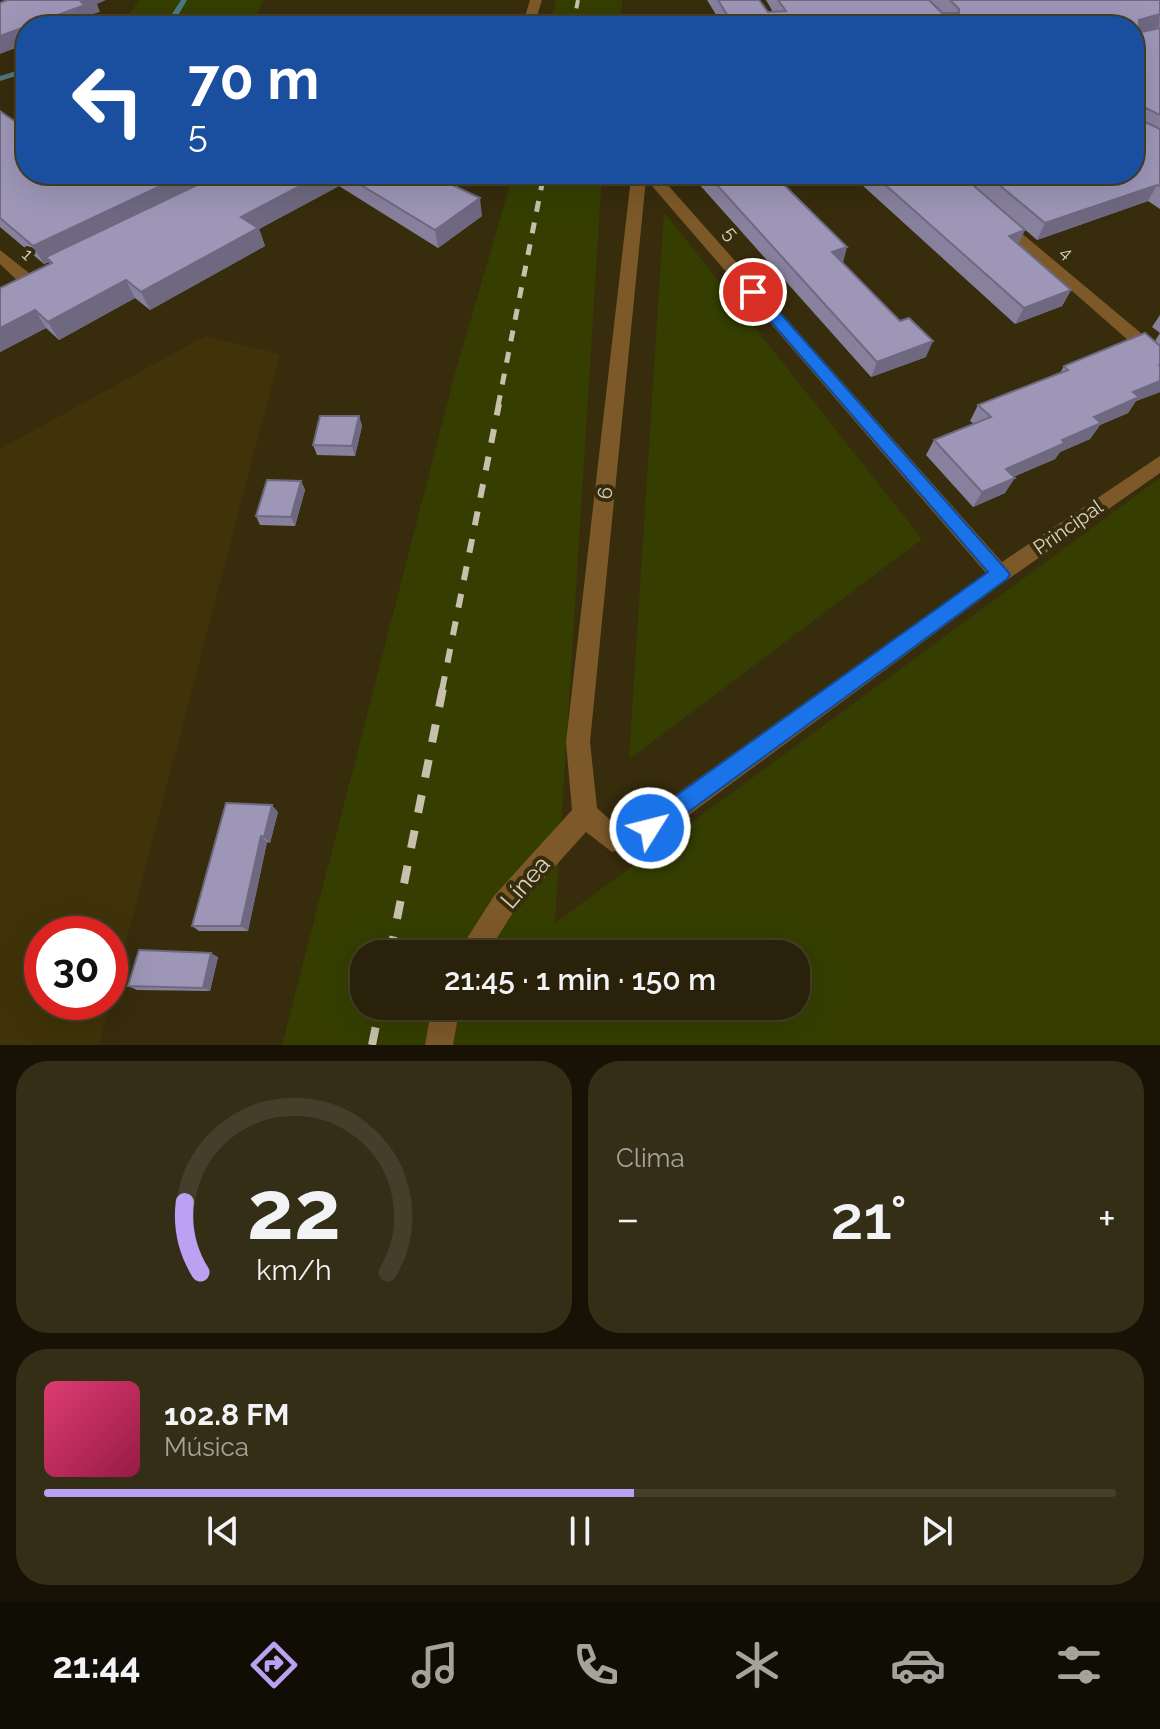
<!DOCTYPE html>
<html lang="es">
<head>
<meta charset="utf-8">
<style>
	:root { --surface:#292109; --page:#352e17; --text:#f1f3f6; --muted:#a5a39c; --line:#453e2a; --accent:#bca0f2 }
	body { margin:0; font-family:Raleway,sans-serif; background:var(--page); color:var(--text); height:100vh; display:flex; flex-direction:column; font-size:30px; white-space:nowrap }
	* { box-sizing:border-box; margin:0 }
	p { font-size:26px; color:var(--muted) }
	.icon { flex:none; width:44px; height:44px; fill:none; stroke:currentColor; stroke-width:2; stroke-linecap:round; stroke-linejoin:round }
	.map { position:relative; height:1045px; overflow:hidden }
	.details { display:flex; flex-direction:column; gap:16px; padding:16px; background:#171205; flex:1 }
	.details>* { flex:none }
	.guide { position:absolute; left:16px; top:16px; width:1128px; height:168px; border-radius:32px; box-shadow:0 8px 32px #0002,0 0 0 2px var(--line); background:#1a4fa0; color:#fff; overflow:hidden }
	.speed { position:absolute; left:24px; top:916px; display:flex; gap:16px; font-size:40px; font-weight:700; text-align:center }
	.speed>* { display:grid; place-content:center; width:104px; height:104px; border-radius:50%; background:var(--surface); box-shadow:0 8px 32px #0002,0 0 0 2px var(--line); line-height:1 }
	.speed .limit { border:12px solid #d22; background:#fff; color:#111 }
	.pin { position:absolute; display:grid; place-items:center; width:68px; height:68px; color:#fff; margin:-34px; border:4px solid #fff; border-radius:50%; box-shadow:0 2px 8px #0007 }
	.me { position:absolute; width:88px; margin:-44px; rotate:54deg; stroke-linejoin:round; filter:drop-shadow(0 0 6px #0008) }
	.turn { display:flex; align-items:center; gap:28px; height:168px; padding:0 40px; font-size:36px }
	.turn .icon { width:104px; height:104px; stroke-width:2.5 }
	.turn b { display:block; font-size:56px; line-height:68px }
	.big { font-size:60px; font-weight:600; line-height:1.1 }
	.details .card { flex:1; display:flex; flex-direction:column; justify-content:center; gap:12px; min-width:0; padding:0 28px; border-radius:32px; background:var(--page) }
	.details .dial { align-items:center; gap:0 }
	.dial svg { height:208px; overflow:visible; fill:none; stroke:var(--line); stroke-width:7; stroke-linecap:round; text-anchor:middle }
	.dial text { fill:var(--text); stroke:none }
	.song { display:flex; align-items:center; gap:24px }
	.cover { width:96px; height:96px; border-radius:12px; background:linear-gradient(135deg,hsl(340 70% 55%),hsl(340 70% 35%)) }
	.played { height:8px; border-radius:4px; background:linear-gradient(90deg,var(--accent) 55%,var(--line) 55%) }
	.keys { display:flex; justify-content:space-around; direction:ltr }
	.heat { display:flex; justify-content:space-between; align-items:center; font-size:44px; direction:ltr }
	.details .tiles { flex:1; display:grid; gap:16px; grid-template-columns:1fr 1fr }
	.card:last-child { grid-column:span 2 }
	.trip { position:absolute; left:350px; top:940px; width:460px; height:80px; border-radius:32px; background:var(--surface); box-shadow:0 8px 32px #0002,0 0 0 2px var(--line); font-weight:600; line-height:80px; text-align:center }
	.tab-bar { display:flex; height:128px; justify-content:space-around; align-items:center; background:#100d04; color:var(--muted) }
	.tab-bar .icon { width:56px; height:56px }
	.tab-bar .selected { color:var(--accent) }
	.tab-bar b { font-size:36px; color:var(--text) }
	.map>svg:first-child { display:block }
	.built { fill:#403309; fill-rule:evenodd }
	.green { fill:#353e00; fill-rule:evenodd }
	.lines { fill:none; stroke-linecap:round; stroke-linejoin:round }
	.stream { fill:#4a7980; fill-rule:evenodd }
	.street { fill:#7d5929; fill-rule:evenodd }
	.rail-far3 { stroke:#c6c0ac; stroke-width:4; stroke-dasharray:9 9; stroke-linecap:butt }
	.rail-far2 { stroke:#c6c0ac; stroke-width:5; stroke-dasharray:11 11; stroke-linecap:butt }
	.rail-far1 { stroke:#c6c0ac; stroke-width:6; stroke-dasharray:14 14; stroke-linecap:butt }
	.rail { stroke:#c6c0ac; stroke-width:8; stroke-dasharray:18 18; stroke-linecap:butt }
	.wall { fill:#87819d }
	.shaded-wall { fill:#6e6980 }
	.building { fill:#9d96b7; stroke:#6e6980; stroke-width:2 }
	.route { fill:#1a73e8; stroke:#114b97; stroke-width:2 }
	.labels { text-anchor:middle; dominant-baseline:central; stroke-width:8; stroke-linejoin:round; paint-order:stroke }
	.far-street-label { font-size:18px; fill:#d8d2c0; stroke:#372c0c }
	.street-label { font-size:20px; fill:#d8d2c0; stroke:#372c0c }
	.near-street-label { font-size:24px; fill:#d8d2c0; stroke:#372c0c }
</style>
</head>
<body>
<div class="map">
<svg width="1160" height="1045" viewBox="0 0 1160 1045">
	<rect width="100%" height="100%" fill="#372c0c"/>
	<!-- built -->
	<path class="built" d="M205,336L280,354L99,1045H0V449ZM42,934H110V1002H42Z"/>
	<!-- green -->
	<path class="green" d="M139,0H264V1L255,16L236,26H121Z
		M556,0H623L619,26H549Z
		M513,174H602L555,923L1160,478V1045H282L453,381ZM364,954H796V1006H364Z
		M664,212L922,539L629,759Z"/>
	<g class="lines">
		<!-- stream -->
		<path class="stream" d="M181,0H187L172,26H164Z
			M26,68V73L0,81V76Z"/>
		<!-- street -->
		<path class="street" d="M530,0H542L534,26H522Z
			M658,174L1002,562L1160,456V473L1007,580L659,837L612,852L586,832L512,914L487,954H457L494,896L572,810L566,742L631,178L634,174ZM646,179L986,573L644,817L616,825L597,808L590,742Z
			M1001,216L1160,349V365L1154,363L996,224V218Z
			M0,250L34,277V285H22L0,264Z
			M432,1006H460L453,1045H425Z"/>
		<!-- rail-far3 -->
		<path class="rail-far3" d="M573,26L578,0
			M543,181L544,174"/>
		<!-- rail-far2 -->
		<path class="rail-far2" d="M498,406L543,179"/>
		<!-- rail-far1 -->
		<path class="rail-far1" d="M442,690L499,404"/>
		<!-- rail -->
		<path class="rail" d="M390,954L443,688
			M372,1045L380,1006"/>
	</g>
	<!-- wall -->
	<path class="wall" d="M707,0H759L768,12H773L766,0H929L942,13H943L930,0H1160V28L1142,32L1160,28V209L1148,201L1037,240L961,174H1134V26H723Z
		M0,111L26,174H439L435,177L482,216L438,248L339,186L259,229L265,246L150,310L135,298L59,340L46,328L0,352V288L50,264L49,262L44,264L0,227Z
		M690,174H773L843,263L926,357L871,377Z
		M850,174H960L1019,244L1071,290L1062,306L1015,324Z
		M1160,315V333L1152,327Z
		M1160,333V346L1155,341Z
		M1160,364V392L1136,401L1128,413L1100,425L1090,439L1060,452L1055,459L1013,477L1005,493L973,507L926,455L934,440L974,424L970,421L978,405L1060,373L1064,366Z
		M359,416L362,426L355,456L317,455L313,445Z
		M301,481L305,490L295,526L260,525L256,516Z
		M278,812L270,843L267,842L248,931H199L192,926Z
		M218,957L210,991L137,990L128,986Z"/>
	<!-- shaded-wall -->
	<path class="shaded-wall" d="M87,0H106L97,4L100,12L90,15L91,19L73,26H28Z
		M1160,14L1159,27L1134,34L1139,20Z
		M26,27V44L0,54V36Z
		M186,174H231L46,257L49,262L44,264L33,246Z
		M323,174H336L339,186L259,229L265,246L150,310L141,292L241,217Z
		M1157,185L1148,201L1037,240L1045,223Z
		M480,198L482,216L438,248L435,230Z
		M1025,230L1018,246L1009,236Z
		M847,247L843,263L832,252Z
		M126,280L135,298L59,340L48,322Z
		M1071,290L1062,306L1015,324L1024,308Z
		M35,310L46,328L0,352V328Z
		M933,341L926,357L871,377L877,362Z
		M1160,381V392L1136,401L1128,413L1100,425L1090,439L1060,452L1055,459L997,484L1006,469L1062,440L1094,417L1133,392Z
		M359,416L362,426L355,456L352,446Z
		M1015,478L1005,493L973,507L982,492Z
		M301,481L305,490L295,526L291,517Z
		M272,805L278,812L270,843L264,837Z
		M261,836L267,842L248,931L241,926Z
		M211,953L218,957L210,991L203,988Z"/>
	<!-- building -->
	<path class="building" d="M7,0H87L81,2L85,5L0,36V3Z
		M718,0H759L768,12L786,11L778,0H929L942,13H959V9L950,0H1160V14L1139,20V29L1142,32L1160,28V115L1140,105L1141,120L1160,129V186L1157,185L1045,223L986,174H1134V26H734Z
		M380,21L390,26H367Z
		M0,111L26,129V174H186L33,246L0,218Z
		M220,174H323L241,217L258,228L141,292L126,280L48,322L35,310L0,328V288L52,263L46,257Z
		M343,174H429L480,198L435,230Z
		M707,174H773L847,247L832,252L900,321L909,318L933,341L877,362Z
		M873,174H960L1025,230L1009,236L1071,290L1024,308Z
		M1145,333L1160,346V364L1159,365L1160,366V381L1133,392L1139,397L1094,417L1101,423L1062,440L1065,443L1006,469L1015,478L982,492L934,440L991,417L978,405L1068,370L1064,366Z
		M320,416H359L352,446L313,445Z
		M267,480L301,481L291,517L256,516Z
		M226,803L272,805L264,837L261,836L241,926H192Z
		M139,950L211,953L203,988L128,986Z"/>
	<!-- route -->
	<path class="route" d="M753,287L758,288L1010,574L1007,579L650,840L642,836L639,828L642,820L988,572L748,295V288Z"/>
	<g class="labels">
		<!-- far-street labels -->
		<g class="far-street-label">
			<text transform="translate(1067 252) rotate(41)">4</text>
			<text transform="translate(28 254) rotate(43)">1</text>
		</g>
		<!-- street labels -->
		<g class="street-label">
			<text transform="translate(731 233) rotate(49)">5</text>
			<text transform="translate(605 493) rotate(-84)">6</text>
			<text transform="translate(1068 527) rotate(-35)">Principal</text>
		</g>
		<!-- near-street labels -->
		<g class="near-street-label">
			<text transform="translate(525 882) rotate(-49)">Línea</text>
		</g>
	</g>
</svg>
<div class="speed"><div class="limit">30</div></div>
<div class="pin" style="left:753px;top:292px;background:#d93025"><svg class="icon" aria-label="arrive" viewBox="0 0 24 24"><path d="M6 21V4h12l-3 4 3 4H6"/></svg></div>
<svg class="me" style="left:650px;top:828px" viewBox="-20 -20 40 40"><circle r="17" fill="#1a73e8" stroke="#fff" stroke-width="3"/><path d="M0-11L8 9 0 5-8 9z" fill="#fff"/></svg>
<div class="trip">21:45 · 1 min · 150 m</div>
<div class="guide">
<div class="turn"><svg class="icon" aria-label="left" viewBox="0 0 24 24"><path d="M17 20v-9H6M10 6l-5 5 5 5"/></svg><div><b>70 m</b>5</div></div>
</div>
</div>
<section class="details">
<div class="tiles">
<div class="card dial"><svg viewBox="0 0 100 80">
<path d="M14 69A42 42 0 1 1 86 69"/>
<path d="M14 69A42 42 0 0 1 8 42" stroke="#bca0f2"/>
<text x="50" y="56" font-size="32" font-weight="700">22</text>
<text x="50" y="72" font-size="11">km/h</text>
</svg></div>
<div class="card"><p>Clima</p>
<div class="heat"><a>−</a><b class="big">21°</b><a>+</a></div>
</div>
<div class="card">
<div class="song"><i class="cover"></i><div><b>102.8 FM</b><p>Música</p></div></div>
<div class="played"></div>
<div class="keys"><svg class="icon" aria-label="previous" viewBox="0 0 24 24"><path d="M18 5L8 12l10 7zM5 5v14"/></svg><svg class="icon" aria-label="pause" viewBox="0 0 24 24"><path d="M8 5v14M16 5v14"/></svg><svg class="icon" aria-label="next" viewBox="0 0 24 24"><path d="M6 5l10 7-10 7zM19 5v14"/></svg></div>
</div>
</div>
</section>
<nav class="tab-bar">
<b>21:44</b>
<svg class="icon selected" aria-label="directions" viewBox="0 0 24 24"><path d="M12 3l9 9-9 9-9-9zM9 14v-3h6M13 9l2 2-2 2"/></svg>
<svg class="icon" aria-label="music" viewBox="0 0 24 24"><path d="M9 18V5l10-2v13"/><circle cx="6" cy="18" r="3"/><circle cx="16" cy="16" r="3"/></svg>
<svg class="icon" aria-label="phone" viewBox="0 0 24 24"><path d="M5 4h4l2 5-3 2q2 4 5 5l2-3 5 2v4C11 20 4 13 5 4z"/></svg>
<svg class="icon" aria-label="climate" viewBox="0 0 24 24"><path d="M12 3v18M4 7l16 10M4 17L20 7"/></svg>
<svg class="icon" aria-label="car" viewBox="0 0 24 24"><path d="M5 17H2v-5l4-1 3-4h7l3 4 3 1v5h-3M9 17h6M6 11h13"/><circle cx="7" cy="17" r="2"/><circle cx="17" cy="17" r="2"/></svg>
<svg class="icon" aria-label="filters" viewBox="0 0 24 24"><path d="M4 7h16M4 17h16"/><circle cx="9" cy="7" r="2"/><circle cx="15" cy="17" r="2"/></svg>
</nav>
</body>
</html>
